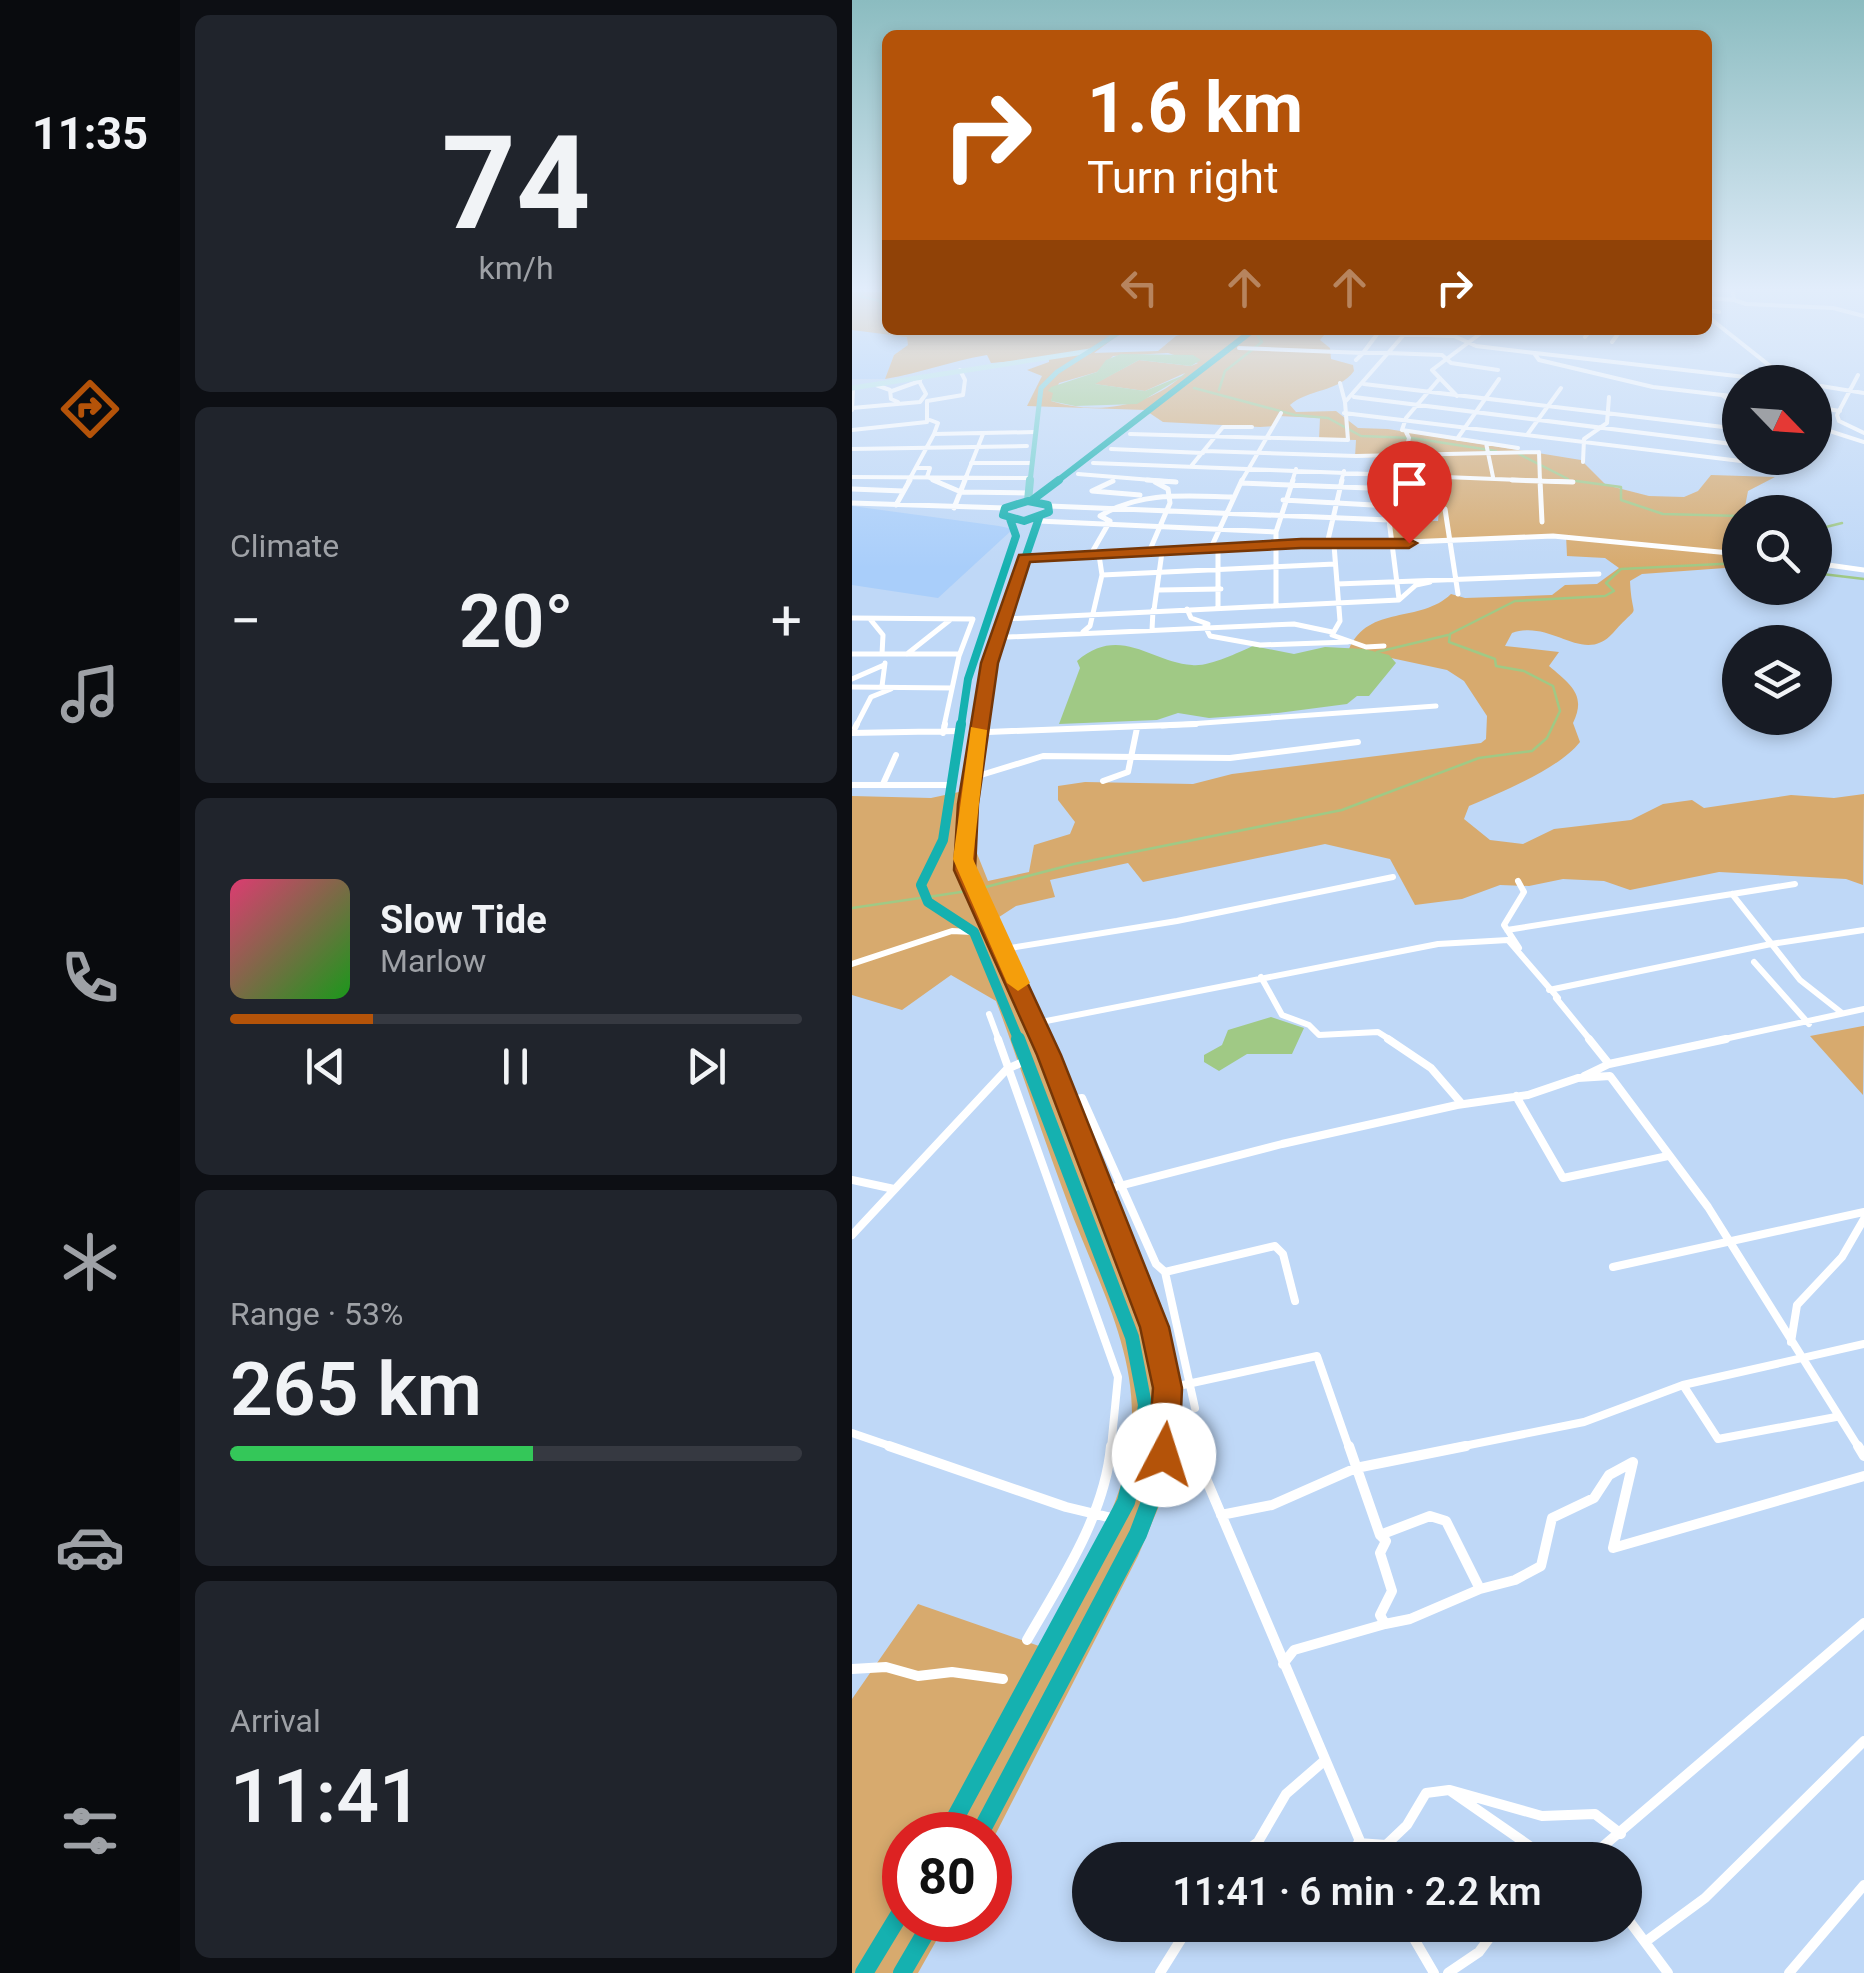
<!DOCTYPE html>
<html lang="en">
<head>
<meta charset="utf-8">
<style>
	:root { --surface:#171b24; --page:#20242c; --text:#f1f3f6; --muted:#9ea1a6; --line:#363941; --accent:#b45309 }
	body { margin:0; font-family:Roboto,sans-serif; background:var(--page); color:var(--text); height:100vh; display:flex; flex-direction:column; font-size:38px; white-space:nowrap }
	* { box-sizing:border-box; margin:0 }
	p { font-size:32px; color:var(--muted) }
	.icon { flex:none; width:55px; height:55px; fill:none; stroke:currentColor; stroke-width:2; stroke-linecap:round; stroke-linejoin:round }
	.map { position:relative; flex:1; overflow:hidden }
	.drawer { display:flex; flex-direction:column; gap:15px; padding:15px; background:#0d0f14; width:672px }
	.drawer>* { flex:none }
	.top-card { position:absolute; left:30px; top:30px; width:830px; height:305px; border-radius:15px; box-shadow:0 5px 15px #0003; background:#b45309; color:#fff; overflow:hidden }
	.needle { width:65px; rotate:115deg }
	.fabs { position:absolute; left:870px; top:365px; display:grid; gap:20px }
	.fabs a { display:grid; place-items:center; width:110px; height:110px; border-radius:50%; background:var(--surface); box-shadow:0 5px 15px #0003; font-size:50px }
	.speed { position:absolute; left:30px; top:1812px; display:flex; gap:20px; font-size:50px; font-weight:700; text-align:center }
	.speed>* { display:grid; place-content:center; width:130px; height:130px; border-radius:50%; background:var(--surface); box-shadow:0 5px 15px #0003; line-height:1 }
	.speed .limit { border:15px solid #d22; background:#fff; color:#111 }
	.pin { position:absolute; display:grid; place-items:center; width:85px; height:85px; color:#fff; margin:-102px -42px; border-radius:50% 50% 50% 0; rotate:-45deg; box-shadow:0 0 10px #0007 }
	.pin .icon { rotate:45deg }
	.me { position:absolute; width:110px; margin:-55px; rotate:5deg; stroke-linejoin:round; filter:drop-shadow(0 0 8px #0008) }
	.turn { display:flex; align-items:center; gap:35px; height:210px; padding:0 40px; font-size:45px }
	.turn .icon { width:130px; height:130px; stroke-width:2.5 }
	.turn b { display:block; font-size:70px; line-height:85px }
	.lanes { display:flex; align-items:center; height:95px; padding:0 40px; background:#0003; justify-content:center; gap:50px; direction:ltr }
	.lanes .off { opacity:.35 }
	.big { font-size:75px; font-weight:600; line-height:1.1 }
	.drawer .tile { flex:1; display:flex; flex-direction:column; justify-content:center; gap:15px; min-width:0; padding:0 35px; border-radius:15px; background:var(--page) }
	.drawer .dial { align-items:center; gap:0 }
	.dial b { font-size:130px; line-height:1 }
	.song { display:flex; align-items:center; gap:30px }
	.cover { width:120px; height:120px; border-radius:15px; background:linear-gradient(135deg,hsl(340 70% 55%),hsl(120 70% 35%)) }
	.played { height:10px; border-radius:5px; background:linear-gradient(90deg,var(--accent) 25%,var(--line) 25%) }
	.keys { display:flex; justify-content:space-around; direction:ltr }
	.heat { display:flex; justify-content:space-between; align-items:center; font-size:55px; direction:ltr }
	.charge { height:15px; border-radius:8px; background:linear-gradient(90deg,#34c759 53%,var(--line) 0) }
	.trip { position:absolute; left:220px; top:1842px; width:570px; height:100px; border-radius:50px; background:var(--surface); box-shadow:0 5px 15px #0003; font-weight:600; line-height:100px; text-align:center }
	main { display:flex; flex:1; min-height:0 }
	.menu { display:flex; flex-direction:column; width:180px; justify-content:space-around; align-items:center; background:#090b0e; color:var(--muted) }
	.menu .icon { width:70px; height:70px }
	.menu .selected { color:var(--accent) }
	.menu b { font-size:45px; color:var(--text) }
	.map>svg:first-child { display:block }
	.built { fill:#a9cefa }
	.green { fill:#d7aa6e; fill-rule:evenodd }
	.water { fill:#a0c985 }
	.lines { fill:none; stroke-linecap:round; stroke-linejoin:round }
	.stream { stroke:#a0c985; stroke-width:2.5 }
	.street-far4 { stroke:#fff; stroke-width:4 }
	.street-far3 { stroke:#fff; stroke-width:5 }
	.street-far2 { stroke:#fff; stroke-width:6 }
	.street-far1 { stroke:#fff; stroke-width:8 }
	.street { stroke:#fff; stroke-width:10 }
	.secondary { stroke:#b9e8e7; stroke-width:5 }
	.primary-far1 { stroke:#73d0d0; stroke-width:5 }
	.primary { stroke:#73d0d0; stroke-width:8 }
	.highway-far4 { stroke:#15b1b0; stroke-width:6 }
	.highway-far3 { stroke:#15b1b0; stroke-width:8 }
	.highway-far2 { stroke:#15b1b0; stroke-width:10 }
	.highway-far1 { stroke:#15b1b0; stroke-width:14 }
	.highway { stroke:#15b1b0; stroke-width:18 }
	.route { fill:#b45309; stroke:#753606; stroke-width:2.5 }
	.slow { fill:#f59e0b }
</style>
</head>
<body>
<main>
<nav class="menu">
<b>11:35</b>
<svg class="icon selected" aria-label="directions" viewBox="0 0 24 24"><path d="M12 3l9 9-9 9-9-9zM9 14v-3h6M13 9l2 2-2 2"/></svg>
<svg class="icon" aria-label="music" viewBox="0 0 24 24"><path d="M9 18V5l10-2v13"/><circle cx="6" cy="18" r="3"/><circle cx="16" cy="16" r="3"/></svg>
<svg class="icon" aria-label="phone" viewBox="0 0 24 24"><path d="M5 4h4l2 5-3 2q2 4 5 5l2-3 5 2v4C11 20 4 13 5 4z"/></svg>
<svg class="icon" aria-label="climate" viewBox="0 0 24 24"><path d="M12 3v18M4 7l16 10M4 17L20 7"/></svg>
<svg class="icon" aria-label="car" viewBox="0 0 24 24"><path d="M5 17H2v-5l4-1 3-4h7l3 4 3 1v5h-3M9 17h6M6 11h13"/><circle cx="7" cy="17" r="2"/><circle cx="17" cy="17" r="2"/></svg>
<svg class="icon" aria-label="filters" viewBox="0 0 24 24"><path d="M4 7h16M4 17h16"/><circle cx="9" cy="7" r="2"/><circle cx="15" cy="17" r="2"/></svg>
</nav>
<section class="drawer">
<div class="tile dial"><b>74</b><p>km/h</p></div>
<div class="tile"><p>Climate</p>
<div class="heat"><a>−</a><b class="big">20°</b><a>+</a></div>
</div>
<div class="tile">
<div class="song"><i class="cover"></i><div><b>Slow Tide</b><p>Marlow</p></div></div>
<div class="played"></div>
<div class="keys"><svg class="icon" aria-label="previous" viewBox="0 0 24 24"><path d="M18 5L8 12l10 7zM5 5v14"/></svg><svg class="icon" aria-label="pause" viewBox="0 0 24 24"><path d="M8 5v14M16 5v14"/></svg><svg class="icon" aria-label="next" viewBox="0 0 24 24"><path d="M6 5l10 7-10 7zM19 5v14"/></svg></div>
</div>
<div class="tile"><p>Range · 53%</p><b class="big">265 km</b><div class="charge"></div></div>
<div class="tile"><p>Arrival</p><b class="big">11:41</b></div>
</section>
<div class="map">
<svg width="1012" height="1973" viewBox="0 0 1012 1973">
	<rect width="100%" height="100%" fill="#bfd8f7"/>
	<!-- built -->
	<path class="built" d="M8,329L55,337L56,345L42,355L33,379H0V330Z
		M0,506L147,526L161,529L86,598L0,585Z"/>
	<!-- green -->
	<path class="green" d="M0,292H35V330H273L242,353L306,351L324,336L346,330H476L468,340L478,348L479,359L501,365L502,371C487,392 456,389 438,405L444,412L484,411L506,428L536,429L729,460L754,485L797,496L832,497L846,491L859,475L923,477L896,491L892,512H888L887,567L790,574L778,581C780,625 791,599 761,633C731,666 701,619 660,633L653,646L707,652L697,666C718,684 735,695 721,723L728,742C707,769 649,792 617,806L612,819L638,840L671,844L702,829L779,820L811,804L840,800L852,808L939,795L982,798L1012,794L1011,885L994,879L867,872L778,890L752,881L711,879L677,886L648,885L610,899L563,905L538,859L473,844L291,882L276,863L198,880L203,897L164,906L144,919L310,1318L324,1367L327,1410L315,1487L286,1556L138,1845V1835H52V1920H96L66,1973H0V1699L66,1604L187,1646C219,1588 261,1527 275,1462C296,1366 247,1288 215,1201C190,1135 169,1067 144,1001L99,975L50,1010L0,995V796L79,798L121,789L118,836L136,881L177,872L182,845L218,834L223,822L206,800V786L233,782L341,784L380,774L629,743L634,739L635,716L612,681L595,670L497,649C517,604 568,624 599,594L613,598L700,595L713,585L745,584L767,568L753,558L715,556L714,535L540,541V520L586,521L588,501L541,500L545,469L565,467L566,459L503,457L504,440L467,439L468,418L426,416L422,426L408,427L311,422L293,410L175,406L190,376L175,370L197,362V358L139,363L135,355C98,361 70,373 33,379L42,355L56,345L55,337L0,330ZM316,353L346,363L339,366L287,360L242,384L293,391L333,373C300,406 246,416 199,401L207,383L245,372L261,356Z
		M1011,1026H1012L1011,1095L958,1036Z"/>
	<!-- water -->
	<path class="water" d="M269,354L341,355L349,360L339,366L287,360L243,384L293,391L337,373L285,404L223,406L199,401L201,393L196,391L199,387L245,372L254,360Z
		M401,646L442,654L473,647L512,649L537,655L544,663L517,696H505L495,704L426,713L357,718L326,713L305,720L207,724L228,668L225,661C268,624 300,663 340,665C357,667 385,653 401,646Z
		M419,1017L452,1028L440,1054H395L367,1071L352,1062V1055L370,1045L376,1030Z"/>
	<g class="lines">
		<!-- stream -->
		<path class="stream" d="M11,292L7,296L28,301L30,312L35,311
			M379,330L389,334
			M342,388L443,415L476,418L509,436L560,438L644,451
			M367,390L373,371L410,342L406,336
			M667,454L716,479
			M724,481L769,487V500L811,514L888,516
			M962,530L990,523
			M962,573L1012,579
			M525,652L596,635
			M130,888L222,864L490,810L627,758L680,751L695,738L708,711L701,686L672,671L644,666L643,659L597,642L598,634L663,601L753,596L762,591L754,583L769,569L888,563
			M76,897L122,890
			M0,908L68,898"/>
		<!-- street-far4 -->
		<path class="street-far4" d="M881,292L882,300L894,304L981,308L1012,316
			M855,298L882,300
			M855,310L867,312
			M855,316L937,381
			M556,330L536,353L590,355L599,363L646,370
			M589,330L624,346L682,353L687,360L801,387L870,395L888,407
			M810,330L847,334
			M526,333L600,336
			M733,337L739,330
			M760,342L769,330
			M387,348L511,353L504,360
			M683,353L937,382
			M1006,375L985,415L987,421L1012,433
			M588,378L554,418L550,430L666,448
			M488,383L493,402
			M512,384L888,429
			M24,385L38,390L39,399L46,402
			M969,386L1012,393
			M40,391L68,381
			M871,395L888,397
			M605,396L580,370L633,330
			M502,397L888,445
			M75,401L111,395L113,380L108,370
			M962,407L988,411
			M0,408L68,402L74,394L67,381L70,377
			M0,410L1,388
			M492,413L930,466
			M78,420L86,423L82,434
			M962,426L1012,442
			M0,430L75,422V401
			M278,434L496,440L493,402L536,353H511L526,333L483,330
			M675,435L709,388
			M605,439L647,379
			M634,443L641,477
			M0,449L175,446
			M259,449L351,453
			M353,451L504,456L687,452
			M687,452L688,482
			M731,462L732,439L755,423L757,397
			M119,463H179
			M241,463L721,482
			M340,465L371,427H400
			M65,468H78L75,477L87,482
			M226,474L324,482
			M0,477L178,478
			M56,482L82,434L183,432
			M112,482L131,434
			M389,482L429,413
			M440,482L444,469
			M489,482L492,471
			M546,482L557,438L554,432"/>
		<!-- street-far3 -->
		<path class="street-far3" d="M81,480L109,492L176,493
			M295,480L324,482
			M547,480L537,520L547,599
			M660,480L721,482
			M688,480L690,522
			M261,481L240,491L288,495
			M389,483L543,489
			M0,489L51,491
			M431,500L539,506
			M0,503L153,508
			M44,505L58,480
			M197,506L537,520
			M102,508L113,480
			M593,509L606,594
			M186,521L424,532
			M475,544L490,480
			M482,545L488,621L480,635L514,647L532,646
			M366,549V607
			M358,550L390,480
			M297,552L318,503L316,489L303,482
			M239,554L258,521L248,516C289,491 334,496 380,497
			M247,555L250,575L483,564
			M172,558L701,536L888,554
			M962,563L1012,570
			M485,584L747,574
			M307,590L369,589
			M424,605V532L441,480
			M335,609L339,618L356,624
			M302,610L310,552
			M0,618L121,619L107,656L92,726
			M18,619L31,635L30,654
			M152,619L547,600L564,585L578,582
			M353,626L358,636L408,645L496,642
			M300,630L301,610
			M231,632L238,626L250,575
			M156,637L442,624L480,632
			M0,654H107
			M55,654L98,620
			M0,679L32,665
			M30,686L33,663
			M0,687L100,688
			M4,726L19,697L39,689
			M310,726L584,706"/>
		<!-- street-far2 -->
		<path class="street-far2" d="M3,728L5,724
			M136,732L344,724
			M0,733L106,731
			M91,733L93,724
			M129,775L191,756L378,758L506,742
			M251,781L276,772L285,728
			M31,784L44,755
			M0,785H98
			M666,881L672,892L652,925L667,948
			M880,894L948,980L990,1013
			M655,930L943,884
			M152,949L325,921L541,877
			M902,962L957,1024
			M0,964L100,931L120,932
			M409,977L430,1015L457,1025L467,1035L526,1032L540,1041
			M697,990L919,944L1012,930
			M704,998L739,1041
			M137,1014L147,1041
			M184,1023L586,944L656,940L706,998
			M863,1041L1012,1009"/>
		<!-- street-far1 -->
		<path class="street-far1" d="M146,1039L266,1377L259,1448
			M536,1039L579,1068L610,1104
			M757,1064L874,1039
			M732,1076L757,1064L737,1039
			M664,1096L711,1178L816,1156
			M217,1101L230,1098L304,1264L313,1272L343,1408
			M0,1180L42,1189
			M252,1190L430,1144L605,1105L676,1095L726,1078L758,1076L856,1207L1007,1448
			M0,1235L155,1069L173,1061
			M761,1267L1012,1212
			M313,1272L423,1246L431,1254L443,1301
			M939,1342L945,1305L990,1257L1012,1219
			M831,1385L1012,1344
			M317,1388L465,1356L497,1448
			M316,1431L332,1448
			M0,1433L44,1448
			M602,1448L732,1422L831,1385L866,1439L984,1417"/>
		<!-- street -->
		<path class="street" d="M37,1446L214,1507L264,1519
			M330,1446L349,1467L516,1860
			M497,1446L528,1535
			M1006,1446L1012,1456
			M369,1515L420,1505L504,1468L614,1446
			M533,1624L558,1619L628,1589
			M175,1640C209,1581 253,1515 259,1446
			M431,1664L442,1650L533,1624L528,1615L540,1591L528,1553L534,1541L528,1535L578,1516L594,1521L628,1589L663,1580L689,1566L700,1518L742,1498L757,1475L781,1462L761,1548L1012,1476
			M0,1669L34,1667L66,1676L100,1672L151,1679
			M598,1790L690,1816L743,1814L769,1834
			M506,1843L534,1845L555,1825L574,1793L597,1790L698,1860
			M381,1860L406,1842L434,1794L472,1761
			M735,1860L1012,1623
			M772,1914L816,1973
			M554,1925L582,1973
			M793,1942L853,1898L1012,1741
			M308,1973L338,1925
			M596,1973L627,1952L647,1925
			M937,1973L1012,1885"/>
		<!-- secondary -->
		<path class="secondary" d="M0,388L238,351"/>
		<!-- primary-far1 -->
		<path class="primary-far1" d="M178,482L189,388L205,372L271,330"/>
		<!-- primary -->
		<path class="primary" d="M176,501L178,480"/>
		<!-- highway-far4 -->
		<path class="highway-far4" d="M204,482L401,330"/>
		<!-- highway-far3 -->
		<path class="highway-far3" d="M176,501L196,505L197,512L172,521L151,515L153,508Z
			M179,501L207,480
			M109,726L116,679L164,536L158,519
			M129,726L137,663L187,518"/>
		<!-- highway-far2 -->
		<path class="highway-far2" d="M109,724L91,840L69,885L76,902L122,932L167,1041
			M129,724L111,859L191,1041"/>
		<!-- highway-far1 -->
		<path class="highway-far1" d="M166,1039L280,1337L293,1405L287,1448
			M190,1039L303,1327L316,1388L311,1448"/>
		<!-- highway -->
		<path class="highway" d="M94,1835L274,1502L288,1446
			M127,1835L286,1534L303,1489L312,1446
			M12,1973L52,1907
			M50,1973L81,1920"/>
	</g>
	<!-- sky -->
	<linearGradient id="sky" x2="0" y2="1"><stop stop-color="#8bbcc0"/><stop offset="0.51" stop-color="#e2edfb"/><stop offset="1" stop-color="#e2edfb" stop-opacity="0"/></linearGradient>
	<rect width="1012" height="568" fill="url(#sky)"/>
	<!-- route -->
	<path class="route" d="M449,539H557L565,543L557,548H449L178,562L146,663L126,804L123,870L209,1055L317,1327L330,1388L327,1455L322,1464L312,1468L301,1464L296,1455L301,1388L288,1327L185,1055L102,870L106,804L129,663L167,555Z"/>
	<!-- slow -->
	<path class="slow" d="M119,727L135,730L121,859L178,983L166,991L155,983L101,859Z"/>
</svg>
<div class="fabs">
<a><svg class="needle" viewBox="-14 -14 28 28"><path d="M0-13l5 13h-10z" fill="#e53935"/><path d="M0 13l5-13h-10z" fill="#9ea1a6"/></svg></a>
<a><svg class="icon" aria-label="search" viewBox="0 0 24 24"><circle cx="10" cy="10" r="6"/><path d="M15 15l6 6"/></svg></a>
<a><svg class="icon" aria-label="layers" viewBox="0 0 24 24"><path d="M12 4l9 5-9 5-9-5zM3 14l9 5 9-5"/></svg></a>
</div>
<div class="speed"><div class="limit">80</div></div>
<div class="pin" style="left:557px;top:543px;background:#d93025"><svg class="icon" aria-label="arrive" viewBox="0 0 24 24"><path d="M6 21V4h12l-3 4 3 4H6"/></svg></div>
<svg class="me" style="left:312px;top:1455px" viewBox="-20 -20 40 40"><circle r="19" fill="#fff"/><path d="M0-13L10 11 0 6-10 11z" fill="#b45309"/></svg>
<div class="trip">11:41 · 6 min · 2.2 km</div>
<div class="top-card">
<div class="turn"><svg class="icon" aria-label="right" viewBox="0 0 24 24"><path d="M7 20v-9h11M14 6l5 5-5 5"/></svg><div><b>1.6 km</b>Turn right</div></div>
<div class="lanes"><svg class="icon off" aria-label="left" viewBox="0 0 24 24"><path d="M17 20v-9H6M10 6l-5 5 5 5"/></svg><svg class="icon off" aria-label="ahead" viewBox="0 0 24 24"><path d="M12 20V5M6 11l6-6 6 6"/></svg><svg class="icon off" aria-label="ahead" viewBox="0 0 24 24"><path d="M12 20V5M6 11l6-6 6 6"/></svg><svg class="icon" aria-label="right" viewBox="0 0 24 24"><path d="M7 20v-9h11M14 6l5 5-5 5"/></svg></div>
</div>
</div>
</main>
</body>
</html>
